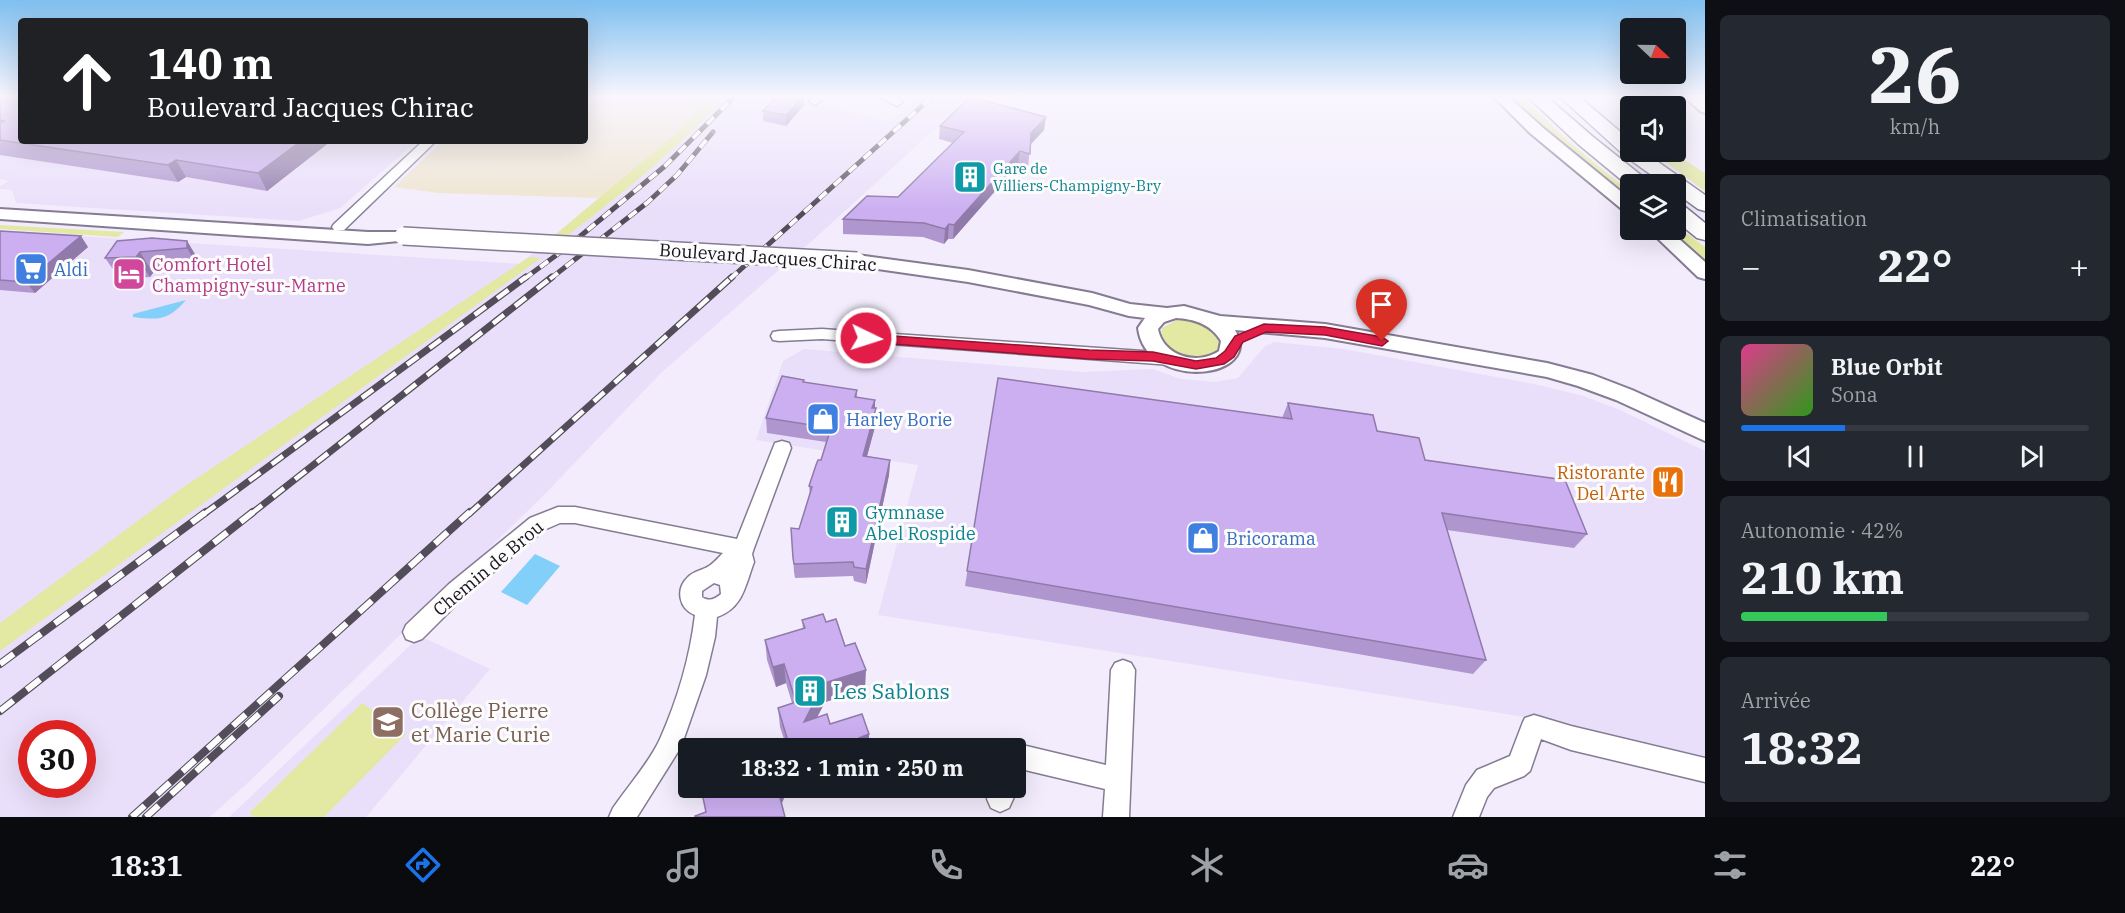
<!DOCTYPE html>
<html lang="fr">
<head>
<meta charset="utf-8">
<style>
	:root { --surface:#171b24; --page:#242831; --text:#f1f3f6; --muted:#9ea1a6; --line:#363941; --accent:#1a73e8 }
	body { margin:0; font-family:"IBM Plex Serif",serif; background:var(--page); color:var(--text); height:100vh; display:flex; flex-direction:column; font-size:22px; white-space:nowrap }
	* { box-sizing:border-box; margin:0 }
	p { font-size:20px; color:var(--muted) }
	.icon { flex:none; width:33px; height:33px; fill:none; stroke:currentColor; stroke-width:2; stroke-linecap:round; stroke-linejoin:round }
	.map { position:relative; flex:1; overflow:hidden }
	.side { display:flex; flex-direction:column; gap:15px; padding:15px; background:#0d0f14; width:420px }
	.side>* { flex:none }
	.hud { position:absolute; left:18px; top:18px; width:570px; height:126px; border-radius:6px; box-shadow:0 6px 24px #0002; background:#202124; color:#fff; overflow:hidden }
	.needle { width:39px; rotate:112deg }
	.tools { position:absolute; left:1620px; top:18px; display:grid; gap:12px }
	.tools a { display:grid; place-items:center; width:66px; height:66px; border-radius:6px; background:var(--surface); box-shadow:0 6px 24px #0002; font-size:30px }
	.speed { position:absolute; left:18px; top:720px; display:flex; gap:12px; font-size:30px; font-weight:700; text-align:center }
	.speed>* { display:grid; place-content:center; width:78px; height:78px; border-radius:50%; background:var(--surface); box-shadow:0 6px 24px #0002; line-height:1 }
	.speed .limit { border:9px solid #d22; background:#fff; color:#111 }
	.pin { position:absolute; display:grid; place-items:center; width:51px; height:51px; color:#fff; margin:-62px -26px; border-radius:50% 50% 50% 0; rotate:-45deg; box-shadow:0 0 6px #0007 }
	.pin .icon { rotate:45deg }
	.me { position:absolute; width:66px; margin:-33px; rotate:94deg; stroke-linejoin:round; filter:drop-shadow(0 0 4px #0008) }
	.turn { display:flex; align-items:center; gap:21px; height:126px; padding:0 30px; font-size:27px }
	.turn .icon { width:78px; height:78px; stroke-width:2.5 }
	.turn b { display:block; font-size:42px; line-height:51px }
	.big { font-size:45px; font-weight:800; line-height:1.1 }
	.side .widget { flex:1; display:flex; flex-direction:column; justify-content:center; gap:9px; min-width:0; padding:0 21px; border-radius:9px; background:var(--page) }
	.side .dial { align-items:center; gap:0 }
	.dial b { font-size:78px; line-height:1 }
	.song { display:flex; align-items:center; gap:18px }
	.cover { width:72px; height:72px; border-radius:9px; background:linear-gradient(135deg,hsl(330 70% 55%),hsl(110 70% 35%)) }
	.played { height:6px; border-radius:3px; background:linear-gradient(90deg,var(--accent) 30%,var(--line) 30%) }
	.keys { display:flex; justify-content:space-around; direction:ltr }
	.heat { display:flex; justify-content:space-between; align-items:center; font-size:33px; direction:ltr }
	.charge { height:9px; border-radius:4px; background:linear-gradient(90deg,#34c759 42%,var(--line) 0) }
	.trip { position:absolute; left:678px; top:738px; width:348px; height:60px; border-radius:6px; background:var(--surface); box-shadow:0 6px 24px #0002; font-weight:800; line-height:60px; text-align:center }
	.tab-bar { display:flex; height:96px; justify-content:space-around; align-items:center; background:#090b0e; color:var(--muted) }
	.tab-bar .icon { width:42px; height:42px }
	.tab-bar .on { color:var(--accent) }
	.tab-bar b { font-size:27px; color:var(--text) }
	main { display:flex; flex:1; min-height:0 }
	.map>svg:first-child { display:block }
	.built { fill:#eadffa; fill-rule:evenodd }
	.industrial { fill:#eee4cf }
	.green { fill:#e3e8a2 }
	.water { fill:#82d0f9 }
	.lines { fill:none; stroke-linecap:round; stroke-linejoin:round }
	.minor-casing { stroke:#857b93; stroke-width:3 }
	.major-casing { stroke:#857b93; stroke-width:4 }
	.highway-casing { stroke:#857b93; stroke-width:3 }
	.minor { fill:#fff; fill-rule:evenodd }
	.major { fill:#fff; fill-rule:evenodd }
	.highway { fill:#fff; fill-rule:evenodd }
	.rail-far2-casing { stroke:#524d58; stroke-width:5 }
	.rail-far1-casing { stroke:#524d58; stroke-width:7 }
	.rail-casing { stroke:#524d58; stroke-width:8 }
	.rail-far2 { stroke:#fcfcfc; stroke-width:4; stroke-dasharray:10; stroke-linecap:butt }
	.rail-far1 { stroke:#fcfcfc; stroke-width:4.5; stroke-dasharray:14; stroke-linecap:butt }
	.rail { stroke:#fcfcfc; stroke-width:6; stroke-dasharray:17; stroke-linecap:butt }
	.major-bridge-casing { stroke:#857b93; stroke-width:20; stroke-linecap:butt }
	.major-bridge { stroke:#fff; stroke-width:17 }
	.wall { fill:#af96cf }
	.shaded-wall { fill:#8f7aa9 }
	.building { fill:#ccaff1; stroke:#8f7aa9; stroke-width:1.5 }
	.route { fill:#e11d48; stroke:#92132f; stroke-width:1.5 }
	.labels { text-anchor:middle; dominant-baseline:central; stroke-width:6; stroke-linejoin:round; paint-order:stroke }
	.far-culture-label { font-size:15px; fill:#0d838f; stroke:#fcfcfc; text-anchor:start }
	.street-label { font-size:18px; fill:#17131c; stroke:#fcfcfc }
	.hotel-label { font-size:18px; fill:#b23c85; stroke:#fcfcfc; text-anchor:start }
	.shop-label { font-size:18px; fill:#366cbe; stroke:#fcfcfc; text-anchor:start }
	.food-label { font-size:18px; fill:#c56008; stroke:#fcfcfc; text-anchor:end }
	.culture-label { font-size:18px; fill:#0d838f; stroke:#fcfcfc; text-anchor:start }
	.near-culture-label { font-size:21px; fill:#0d838f; stroke:#fcfcfc; text-anchor:start }
	.near-education-label { font-size:21px; fill:#785e54; stroke:#fcfcfc; text-anchor:start }
</style>
</head>
<body>
<main>
<div class="map">
<svg width="1705" height="817" viewBox="0 0 1705 817">
	<rect width="100%" height="100%" fill="#f2ecfc"/>
	<!-- built -->
	<path class="built" d="M710,96H798L812,102L889,122L920,96H971L812,241L661,373L543,496L253,778L210,817H0V231L520,264L680,130ZM32,734H82V784H32Z
		M21,141H417L340,208L299,221L16,203L12,190L0,189V186L9,181L0,179V147Z
		M1274,342L1344,349L1534,384L1583,396L1618,409L1705,451V759L1544,720L878,615L918,465L756,440L783,361L804,349L1083,372L1153,369L1181,379L1215,382L1238,378L1265,346Z
		M420,636L490,669L366,817H229Z"/>
	<!-- industrial -->
	<path class="industrial" d="M585,96H710L680,130L600,198L438,193L394,187L443,141H585Z"/>
	<!-- green -->
	<path class="green" d="M710,96H725C679,149 622,193 566,237L554,236L680,130Z
		M1508,96H1521L1568,141L1630,192V200L1543,128Z
		M1652,152H1672L1705,173V191Z
		M0,225L124,232L118,237L0,229Z
		M1676,226L1705,247V262L1667,230H1676Z
		M529,257L541,258L0,651V623L182,488Z
		M1188,319L1211,327L1222,341C1219,372 1157,358 1162,328L1177,320Z
		M362,703L406,734L324,817H255L249,813Z"/>
	<!-- water -->
	<path class="water" d="M186,300C168,321 159,320 133,317V314Z
		M535,554L560,566L527,605L501,592Z"/>
	<g class="lines">
		<defs>
			<path id="minor" d="M814,96H827L815,105L809,101Z
				M877,96H892L903,102L897,106Z
				M969,96H982L974,101L970,100Z
				M423,141H436L344,230H334L332,227L334,224Z
				M822,329L1171,353L1177,355L1180,359L1177,363L1171,365L822,339L779,341L773,340L771,336L773,332L779,331Z
				M782,441L789,443L791,448L754,548L752,554L754,562C745,586 743,608 717,617L715,637L706,675L681,747L637,817H609L613,808C628,786 649,763 660,739C677,701 690,657 695,615C679,609 675,589 688,577C694,571 703,570 709,566C714,563 719,557 723,553L575,523H560L544,530L465,596L422,639L414,642L406,639L403,632L406,625L449,584L530,518L558,507H575L737,539L773,448L775,443ZM714,583L720,585L721,594C715,599 709,602 702,597V591Z
				M1123,660L1131,663L1135,670L1129,817H1103L1105,789L1025,770L1016,773V748H1009L1018,744L1106,765L1111,670L1115,663Z
				M1534,715L1571,726L1705,758V782L1571,750L1541,739L1530,771L1524,776L1494,788L1487,797L1479,817H1453L1466,785L1477,770L1510,756L1523,722L1525,718Z
				M1016,783L1018,788L1009,808L1000,812L991,808L987,799L992,788H1016Z"/>
			<path id="major" d="M1493,96H1508L1542,127L1630,199V212L1624,211L1530,133Z
				M1684,96H1700L1705,100V113L1700,111Z
				M0,209L368,232H409L412,236L409,240L368,244L0,219Z
				M1649,230H1669L1705,262V279L1698,277Z
				M857,255L968,270L1092,293L1130,304L1167,308L1184,306L1220,316L1325,324L1547,363L1593,375L1632,390L1705,423V441L1616,400L1578,386L1547,377L1325,338L1235,330C1265,379 1146,393 1138,328L1145,318L1129,316L1089,305L968,282L850,265L848,261L850,257ZM1176,318C1194,319 1211,324 1221,341L1219,351C1197,366 1163,356 1158,329L1164,322Z"/>
			<path id="highway" d="M1527,96H1546L1592,136L1647,180L1650,184H1630V187L1578,144Z
				M1559,96H1578L1630,140V152H1644L1705,195V211L1698,209L1676,193V184H1664L1625,156Z
				M1676,205L1684,206L1705,223V240L1697,238L1676,221Z"/>
		</defs>
		<!-- minor casing -->
		<use href="#minor" class="minor-casing"/>
		<!-- major casing -->
		<use href="#major" class="major-casing"/>
		<!-- highway casing -->
		<use href="#highway" class="highway-casing"/>
		<!-- minor -->
		<use href="#minor" class="minor"/>
		<!-- major -->
		<use href="#major" class="major"/>
		<!-- highway -->
		<use href="#highway" class="highway"/>
		<defs>
			<path id="rail-far2" d="M524,279L566,248L665,166L735,96
				M550,279L648,202L677,175L713,132
				M730,279L933,96"/>
			<path id="rail-far1" d="M204,514L526,277
				M251,514L552,277
				M469,514L732,277"/>
			<path id="rail" d="M0,664L206,512
				M0,711L253,512
				M132,817L470,512
				M146,817L279,696"/>
		</defs>
		<!-- rail-far2 casing -->
		<use href="#rail-far2" class="rail-far2-casing"/>
		<!-- rail-far1 casing -->
		<use href="#rail-far1" class="rail-far1-casing"/>
		<!-- rail casing -->
		<use href="#rail" class="rail-casing"/>
		<!-- rail-far2 -->
		<use href="#rail-far2" class="rail-far2"/>
		<!-- rail-far1 -->
		<use href="#rail-far1" class="rail-far1"/>
		<!-- rail -->
		<use href="#rail" class="rail"/>
		<defs>
			<path id="major-bridge" d="M403,236L857,261"/>
		</defs>
		<!-- major-bridge casing -->
		<use href="#major-bridge" class="major-bridge-casing"/>
		<!-- major-bridge -->
		<use href="#major-bridge" class="major-bridge"/>
	</g>
	<!-- wall -->
	<path class="wall" d="M0,96L331,141L267,191L186,177L178,182L0,155Z
		M804,96V105L786,126L763,121V111Z
		M1046,117L1044,130L1030,145L1028,168L1018,165L953,239H948L944,244L923,237L843,234V219L898,197L953,143L939,139L940,126Z
		M0,231L88,247L35,293L0,290Z
		M187,241L199,261V269L153,273L150,277L120,279L105,258Z
		M998,378L1282,418L1288,403L1377,431L1425,460L1587,534L1574,548L1447,530L1486,660L1473,674L965,586Z
		M804,382L857,390V397L876,408V423L867,456L890,460L889,475L866,584L854,581L853,576L795,578L794,572L791,528L799,529L810,495L809,486L821,460L826,442L767,433L766,418Z
		M802,620L826,622L845,646L865,690L825,702L817,717L830,724L869,748H787L780,727L778,708L792,703L786,683L776,687L767,660L765,640L803,629Z
		M809,788H869L837,798L833,788L811,795Z"/>
	<!-- shaded-wall -->
	<path class="shaded-wall" d="M804,96V105L786,126V115Z
		M1046,117L1044,130L1029,146L1031,133Z
		M301,141H331L267,191L258,173Z
		M1020,151L1018,165L953,239L954,225Z
		M176,160L186,177L178,182L168,165Z
		M949,224L948,239L944,244L945,229Z
		M81,236L88,247L35,293L26,282Z
		M187,241L199,261V269L187,248Z
		M140,252L153,273L150,277L136,257Z
		M875,400V414L876,408V423L863,471V456L872,408Z
		M890,460L889,475L866,584V569Z
		M784,664L786,683L776,687L773,667Z
		M866,670L865,690L825,702L805,741L804,722L824,683Z
		M869,734V748H859V738Z
		M779,788H798L787,791L780,808L778,790Z
		M811,788H833L811,795Z
		M836,788H869L837,798Z"/>
	<!-- building -->
	<path class="building" d="M0,96H21V141H301L258,173L176,160L168,165L0,140V123L4,121L0,120Z
		M777,96H804L786,115L763,111Z
		M970,97L1046,117L1031,133L1030,154L1020,151L954,225L949,224L945,229L924,223L843,219L867,196L898,197L964,132L940,126Z
		M0,231L81,236L26,282L0,280Z
		M152,238L187,241V248L140,252L136,257L105,258L117,241Z
		M782,376L804,380L803,382L857,390L855,397L875,400L872,408H876L863,456L890,460L866,569L854,567L853,562L794,564L793,558L791,528L799,529L812,487L809,486L816,465L818,460H821L831,428L766,418Z
		M998,378L1292,419L1288,403L1373,415L1377,431L1419,438L1425,460L1565,480L1587,534L1442,513L1486,660L967,571Z
		M823,614L826,622L836,619L845,646L855,643L866,670L824,683L804,722L827,714L830,724L862,714L869,734L859,738L863,748H790L778,708L796,702L784,664L773,667L765,640L805,628L802,620Z
		M701,788H779L778,790L785,817H695V816L706,812Z"/>
	<!-- sky -->
	<linearGradient id="sky" x2="0" y2="1"><stop stop-color="#7fbfef"/><stop offset="0.46" stop-color="#f9f6fe"/><stop offset="1" stop-color="#f9f6fe" stop-opacity="0"/></linearGradient>
	<rect width="1705" height="210" fill="url(#sky)"/>
	<!-- route -->
	<path class="route" d="M1264,324L1325,327L1382,337L1388,341L1382,346L1325,335L1266,332L1243,342L1234,357L1224,364L1196,369L1153,361L1089,359L866,342L859,338L866,334L1089,350L1153,352L1196,361L1216,358L1225,351L1235,336Z"/>
	<!-- icons -->
	<defs>
		<symbol id="building-square" viewBox="-11 -11 22 22"><rect x="-9" y="-9" width="18" height="18" rx="4" fill="#0f9aa8" stroke="#fcfcfc"/><path d="M-4-6H4V6H1V3H-1V6H-4ZM-2.5-4.3h1.7v1.8h-1.7ZM.8-4.3h1.7v1.8H.8ZM-2.5-1h1.7V.8h-1.7ZM.8-1h1.7V.8H.8Z" fill="#fff"/></symbol>
		<symbol id="supermarket-square" viewBox="-11 -11 22 22"><rect x="-9" y="-9" width="18" height="18" rx="4" fill="#3f7fe0" stroke="#fcfcfc"/><path d="M-6-5.5h2.5l.6 2H6L4.5 2H-2.5L-4.4-4H-6ZM-1.5 3.2a1.3 1.3 0 1 0 .1 0ZM3 3.2a1.3 1.3 0 1 0 .1 0Z" fill="#fff"/></symbol>
		<symbol id="hotel-square" viewBox="-11 -11 22 22"><rect x="-9" y="-9" width="18" height="18" rx="4" fill="#d1479c" stroke="#fcfcfc"/><path d="M-6-4.5h1.5V1H6V5H4.5V3h-9V5H-6ZM-4 0a1.8 1.8 0 1 1 3.6 0ZM.5 0V-2.5h3Q6-2.5 6 0Z" fill="#fff"/></symbol>
		<symbol id="shop-square" viewBox="-11 -11 22 22"><rect x="-9" y="-9" width="18" height="18" rx="4" fill="#3f7fe0" stroke="#fcfcfc"/><path d="M-5-2.5h2.3a2.7 3.5 0 0 1 5.4 0H5L5.5 6h-11ZM-1.5-2.5h3a1.5 2.3 0 0 0-3 0Z" fill="#fff"/></symbol>
		<symbol id="restaurant-square" viewBox="-11 -11 22 22"><rect x="-9" y="-9" width="18" height="18" rx="4" fill="#e8710a" stroke="#fcfcfc"/><path d="M-5-6h1v4h1v-4h1v4h1v-4h1v5L-1.5 .5V6h-2V.5L-5-1ZM5-6V6H3V1.5H1.5Q1.5-4 5-6Z" fill="#fff"/></symbol>
		<symbol id="school-square" viewBox="-11 -11 22 22"><rect x="-9" y="-9" width="18" height="18" rx="4" fill="#8d6e63" stroke="#fcfcfc"/><path d="M0-5L7-2L0 1L-7-2ZM-4 1L0 2.5L4 1V4Q0 6-4 4Z" fill="#fff"/></symbol>
	</defs>
	<g fill-rule="evenodd">
		<use href="#building-square" x="951" y="158" width="38" height="38"/>
		<use href="#supermarket-square" x="12" y="250" width="38" height="38"/>
		<use href="#hotel-square" x="110" y="255" width="38" height="38"/>
		<use href="#shop-square" x="804" y="400" width="38" height="38"/>
		<use href="#restaurant-square" x="1649" y="463" width="38" height="38"/>
		<use href="#building-square" x="823" y="503" width="38" height="38"/>
		<use href="#shop-square" x="1184" y="519" width="38" height="38"/>
		<use href="#building-square" x="791" y="672" width="38" height="38"/>
		<use href="#school-square" x="369" y="703" width="38" height="38"/>
	</g>
	<g class="labels">
		<!-- far-culture labels -->
		<g class="far-culture-label">
			<text x="993" y="168">Gare de<tspan x="993" dy="17">Villiers-Champigny-Bry</tspan></text>
		</g>
		<!-- street labels -->
		<g class="street-label">
			<text transform="translate(768 257) rotate(4)">Boulevard Jacques Chirac</text>
			<text transform="translate(488 568) rotate(-40)">Chemin de Brou</text>
		</g>
		<!-- hotel labels -->
		<g class="hotel-label">
			<text x="152" y="264">Comfort Hotel<tspan x="152" dy="21">Champigny-sur-Marne</tspan></text>
		</g>
		<!-- shop labels -->
		<g class="shop-label">
			<text x="54" y="269">Aldi</text>
			<text x="846" y="419">Harley Borie</text>
			<text x="1226" y="538">Bricorama</text>
		</g>
		<!-- food labels -->
		<g class="food-label">
			<text x="1645" y="472">Ristorante<tspan x="1645" dy="21">Del Arte</tspan></text>
		</g>
		<!-- culture labels -->
		<g class="culture-label">
			<text x="865" y="512">Gymnase<tspan x="865" dy="21">Abel Rospide</tspan></text>
		</g>
		<!-- near-culture labels -->
		<g class="near-culture-label">
			<text x="833" y="691">Les Sablons</text>
		</g>
		<!-- near-education labels -->
		<g class="near-education-label">
			<text x="411" y="710">Collège Pierre<tspan x="411" dy="24">et Marie Curie</tspan></text>
		</g>
	</g>
</svg>
<div class="tools">
<a><svg class="needle" viewBox="-14 -14 28 28"><path d="M0-13l5 13h-10z" fill="#e53935"/><path d="M0 13l5-13h-10z" fill="#9ea1a6"/></svg></a>
<a><svg class="icon" aria-label="sound" viewBox="0 0 24 24"><path d="M4 9h4l5-4v14l-5-4H4zM17 9q2 3 0 6"/></svg></a>
<a><svg class="icon" aria-label="layers" viewBox="0 0 24 24"><path d="M12 4l9 5-9 5-9-5zM3 14l9 5 9-5"/></svg></a>
</div>
<div class="speed"><div class="limit">30</div></div>
<div class="pin" style="left:1382px;top:341px;background:#d93025"><svg class="icon" aria-label="arrive" viewBox="0 0 24 24"><path d="M6 21V4h12l-3 4 3 4H6"/></svg></div>
<svg class="me" style="left:866px;top:338px" viewBox="-20 -20 40 40"><circle r="17" fill="#e11d48" stroke="#fff" stroke-width="3"/><path d="M0-11L8 9 0 5-8 9z" fill="#fff"/></svg>
<div class="trip">18:32 · 1 min · 250 m</div>
<div class="hud">
<div class="turn"><svg class="icon" aria-label="ahead" viewBox="0 0 24 24"><path d="M12 20V5M6 11l6-6 6 6"/></svg><div><b>140 m</b>Boulevard Jacques Chirac</div></div>
</div>
</div>
<section class="side">
<div class="widget dial"><b>26</b><p>km/h</p></div>
<div class="widget"><p>Climatisation</p>
<div class="heat"><a>−</a><b class="big">22°</b><a>+</a></div>
</div>
<div class="widget">
<div class="song"><i class="cover"></i><div><b>Blue Orbit</b><p>Sona</p></div></div>
<div class="played"></div>
<div class="keys"><svg class="icon" aria-label="previous" viewBox="0 0 24 24"><path d="M18 5L8 12l10 7zM5 5v14"/></svg><svg class="icon" aria-label="pause" viewBox="0 0 24 24"><path d="M8 5v14M16 5v14"/></svg><svg class="icon" aria-label="next" viewBox="0 0 24 24"><path d="M6 5l10 7-10 7zM19 5v14"/></svg></div>
</div>
<div class="widget"><p>Autonomie · 42%</p><b class="big">210 km</b><div class="charge"></div></div>
<div class="widget"><p>Arrivée</p><b class="big">18:32</b></div>
</section>
</main>
<nav class="tab-bar">
<b>18:31</b>
<svg class="icon on" aria-label="directions" viewBox="0 0 24 24"><path d="M12 3l9 9-9 9-9-9zM9 14v-3h6M13 9l2 2-2 2"/></svg>
<svg class="icon" aria-label="music" viewBox="0 0 24 24"><path d="M9 18V5l10-2v13"/><circle cx="6" cy="18" r="3"/><circle cx="16" cy="16" r="3"/></svg>
<svg class="icon" aria-label="phone" viewBox="0 0 24 24"><path d="M5 4h4l2 5-3 2q2 4 5 5l2-3 5 2v4C11 20 4 13 5 4z"/></svg>
<svg class="icon" aria-label="climate" viewBox="0 0 24 24"><path d="M12 3v18M4 7l16 10M4 17L20 7"/></svg>
<svg class="icon" aria-label="car" viewBox="0 0 24 24"><path d="M5 17H2v-5l4-1 3-4h7l3 4 3 1v5h-3M9 17h6M6 11h13"/><circle cx="7" cy="17" r="2"/><circle cx="17" cy="17" r="2"/></svg>
<svg class="icon" aria-label="filters" viewBox="0 0 24 24"><path d="M4 7h16M4 17h16"/><circle cx="9" cy="7" r="2"/><circle cx="15" cy="17" r="2"/></svg>
<b>22°</b>
</nav>
</body>
</html>
